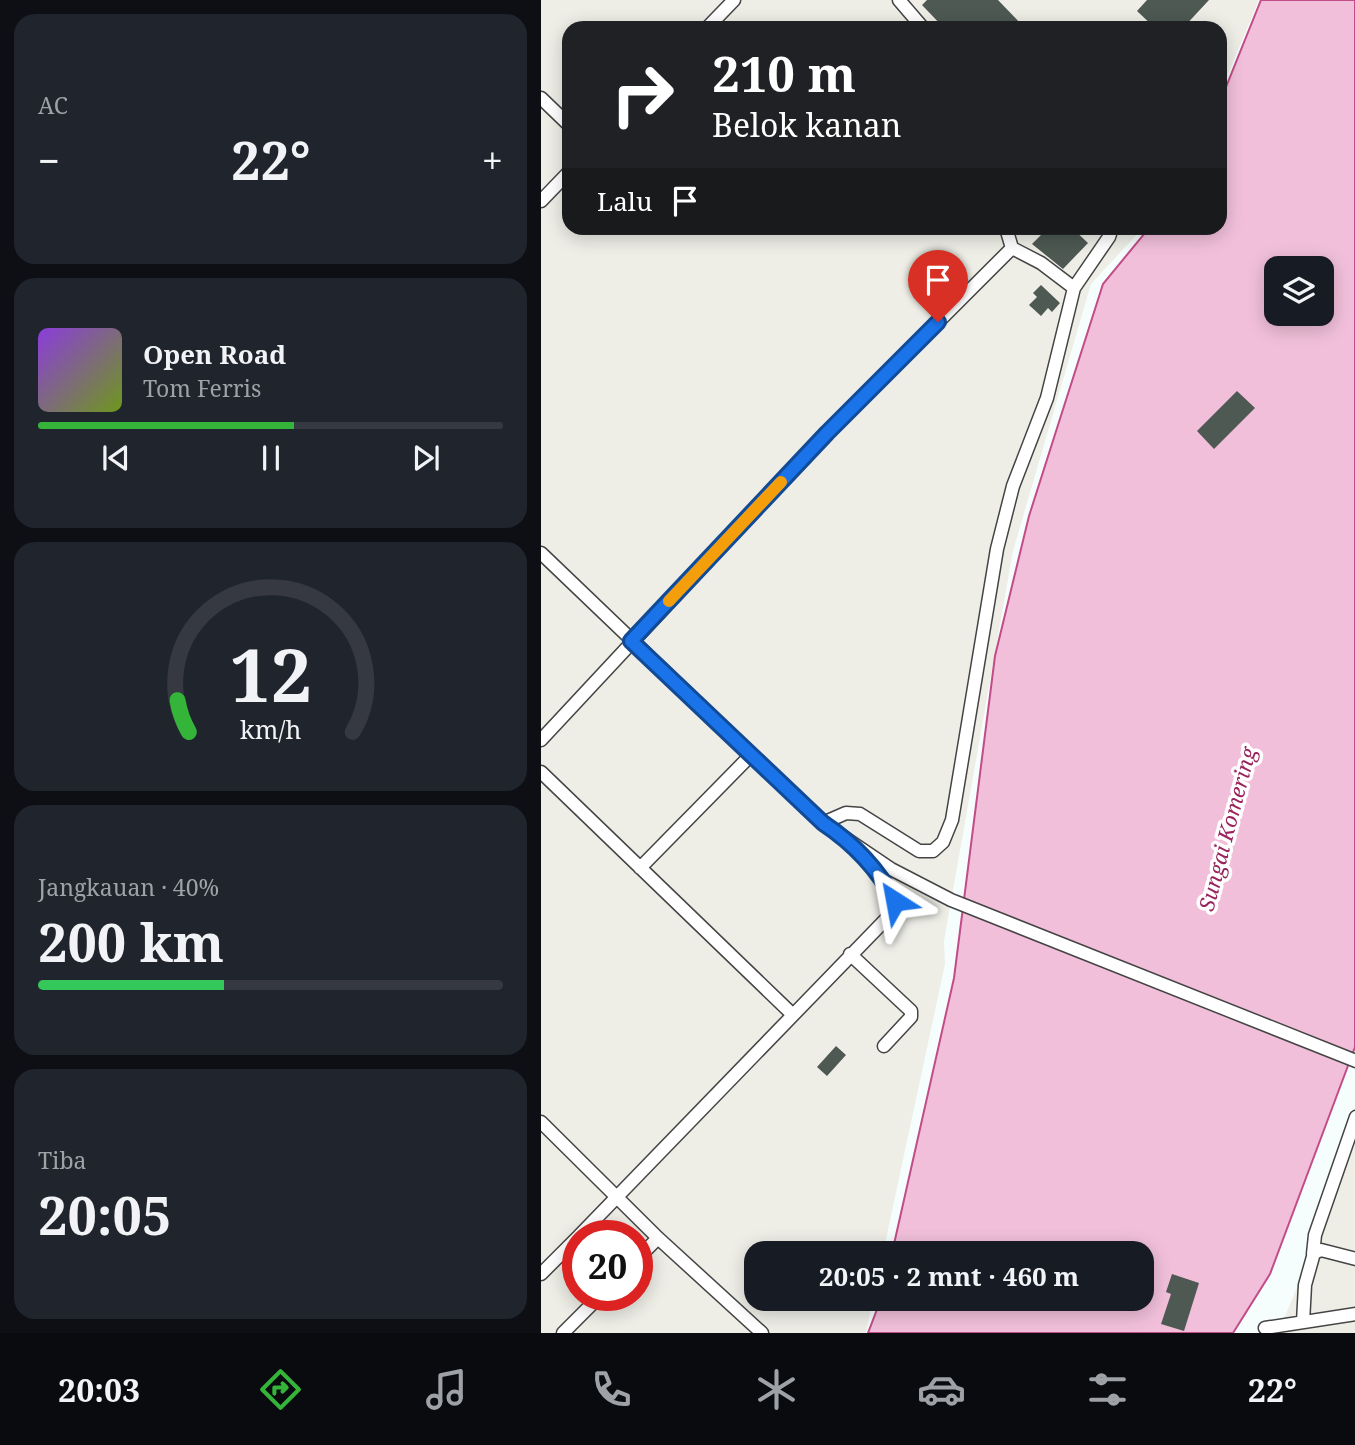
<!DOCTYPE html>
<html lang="id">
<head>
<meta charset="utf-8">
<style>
	:root { --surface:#171b24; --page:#20242c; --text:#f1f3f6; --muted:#9ea1a6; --line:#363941; --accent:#34b53a }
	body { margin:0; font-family:"Noto Serif",serif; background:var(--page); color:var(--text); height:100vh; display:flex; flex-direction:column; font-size:26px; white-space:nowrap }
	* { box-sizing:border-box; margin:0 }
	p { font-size:23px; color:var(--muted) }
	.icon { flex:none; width:38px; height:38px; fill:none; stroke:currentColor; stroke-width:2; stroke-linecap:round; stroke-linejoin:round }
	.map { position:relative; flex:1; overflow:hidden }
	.panel { display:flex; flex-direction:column; gap:14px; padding:14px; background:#0d0f14; width:541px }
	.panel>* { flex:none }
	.guide { position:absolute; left:21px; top:21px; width:665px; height:214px; border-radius:21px; box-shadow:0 4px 18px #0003; background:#202124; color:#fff; overflow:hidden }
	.controls { position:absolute; left:723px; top:256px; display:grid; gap:14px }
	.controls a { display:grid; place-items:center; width:70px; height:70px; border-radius:14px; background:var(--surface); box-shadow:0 4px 18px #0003; font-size:35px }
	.speed { position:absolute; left:21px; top:1220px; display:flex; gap:14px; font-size:35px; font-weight:700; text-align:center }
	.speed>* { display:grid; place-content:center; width:91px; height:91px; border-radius:50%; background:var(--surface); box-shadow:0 4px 18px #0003; line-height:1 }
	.speed .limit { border:10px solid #d22; background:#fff; color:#111 }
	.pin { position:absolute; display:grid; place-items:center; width:60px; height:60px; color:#fff; margin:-72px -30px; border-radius:50% 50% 50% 0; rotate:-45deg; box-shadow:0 0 7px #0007 }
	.pin .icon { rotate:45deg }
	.me { position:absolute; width:77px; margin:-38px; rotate:326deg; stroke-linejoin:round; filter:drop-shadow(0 0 5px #0008) }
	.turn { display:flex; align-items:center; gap:24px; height:147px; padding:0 35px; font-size:32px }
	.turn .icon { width:91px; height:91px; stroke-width:2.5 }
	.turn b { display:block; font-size:49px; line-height:60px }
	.then { display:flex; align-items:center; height:66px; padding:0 35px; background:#0003; gap:14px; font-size:26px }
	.big { font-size:52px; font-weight:700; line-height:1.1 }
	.panel .card { flex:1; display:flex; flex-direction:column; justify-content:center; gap:10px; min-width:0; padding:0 24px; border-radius:21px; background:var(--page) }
	.panel .dial { align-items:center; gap:0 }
	.dial svg { height:182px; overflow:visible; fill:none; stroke:var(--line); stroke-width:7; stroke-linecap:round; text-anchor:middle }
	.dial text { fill:var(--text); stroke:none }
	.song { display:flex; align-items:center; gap:21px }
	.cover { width:84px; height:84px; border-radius:10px; background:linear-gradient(135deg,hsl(270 70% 55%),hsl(80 70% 35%)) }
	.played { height:7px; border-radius:4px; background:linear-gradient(90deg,var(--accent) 55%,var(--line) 55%) }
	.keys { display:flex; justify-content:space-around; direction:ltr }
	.heat { display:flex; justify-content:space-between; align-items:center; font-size:38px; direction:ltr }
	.charge { height:10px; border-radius:5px; background:linear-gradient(90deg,#34c759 40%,var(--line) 0) }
	.trip { position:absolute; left:203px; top:1241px; width:410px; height:70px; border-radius:21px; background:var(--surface); box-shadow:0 4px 18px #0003; font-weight:700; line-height:70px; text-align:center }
	.dock { display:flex; height:112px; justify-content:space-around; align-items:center; background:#090b0e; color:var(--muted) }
	.dock .icon { width:49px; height:49px }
	.dock .active { color:var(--accent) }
	.dock b { font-size:32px; color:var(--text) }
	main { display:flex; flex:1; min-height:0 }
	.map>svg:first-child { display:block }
	.industrial { fill:#eeeee7; fill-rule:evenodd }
	.water { fill:#f1bfda; stroke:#c24c88; stroke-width:2; fill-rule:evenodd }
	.building { fill:#4e5953 }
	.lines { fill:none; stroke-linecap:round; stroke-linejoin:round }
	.minor-casing { stroke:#444; stroke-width:15 }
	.minor { stroke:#fff; stroke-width:12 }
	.route-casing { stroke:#114b97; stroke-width:18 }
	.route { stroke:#1a73e8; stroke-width:12 }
	.slow { stroke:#f59e0b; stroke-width:12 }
	.labels { text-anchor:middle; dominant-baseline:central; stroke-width:7; stroke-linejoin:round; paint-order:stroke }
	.water-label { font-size:21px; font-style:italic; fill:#99245c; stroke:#fff }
</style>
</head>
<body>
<main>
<section class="panel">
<div class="card"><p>AC</p>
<div class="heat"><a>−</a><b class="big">22°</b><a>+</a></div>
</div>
<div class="card">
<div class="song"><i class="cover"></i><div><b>Open Road</b><p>Tom Ferris</p></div></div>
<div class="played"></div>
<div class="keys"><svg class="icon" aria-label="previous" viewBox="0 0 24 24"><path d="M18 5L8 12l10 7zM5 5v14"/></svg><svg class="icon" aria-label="pause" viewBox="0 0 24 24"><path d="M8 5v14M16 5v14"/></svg><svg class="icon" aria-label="next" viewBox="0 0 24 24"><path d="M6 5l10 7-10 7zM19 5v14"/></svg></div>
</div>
<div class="card dial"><svg viewBox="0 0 100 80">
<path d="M14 69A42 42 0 1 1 86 69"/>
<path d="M14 69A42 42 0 0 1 9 55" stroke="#34b53a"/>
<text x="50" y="56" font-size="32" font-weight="700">12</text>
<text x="50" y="72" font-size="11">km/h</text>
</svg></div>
<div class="card"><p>Jangkauan · 40%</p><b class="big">200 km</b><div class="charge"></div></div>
<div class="card"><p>Tiba</p><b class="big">20:05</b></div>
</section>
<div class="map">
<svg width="815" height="1333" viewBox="0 0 815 1333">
	<rect width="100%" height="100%" fill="#f6fefd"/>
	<!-- industrial -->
	<path class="industrial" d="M0,0H718L679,93V28H28V228H602L550,284L472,551L403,941L404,964L342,1253H215V1298L332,1299L325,1333H0ZM37,1236H96V1295H37Z
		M814,1144V1333H735L741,1324Z"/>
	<!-- water -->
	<path class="water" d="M720,0H814V1047L729,1274L692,1333H327L340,1299L600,1298V1253H351L413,978L454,656L488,516L562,284L608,228H679V102ZM735,268H780V313H735Z"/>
	<!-- building -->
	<path class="building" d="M386,0H457L484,28H403L381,5Z
		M606,0H668L642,28H614L596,11Z
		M507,228H513L520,234L526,228H531L547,243L522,269L491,244Z
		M500,285L519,303L511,312L507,308L500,316L488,305L496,297L492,293Z
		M696,391L714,408L673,449L656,431Z
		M295,1046L305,1055L286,1076L276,1067Z
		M631,1274L658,1283L643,1331L620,1324L630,1294L625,1292Z"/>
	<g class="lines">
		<defs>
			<path id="minor" d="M358,0L382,28
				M166,28L193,0
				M0,98L28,125
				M0,201L28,172
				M471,248L500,263L533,288
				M0,553L282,823L350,869L410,900L815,1061
				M0,740L286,433L471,248L465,228
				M0,772L251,1014
				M282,823L305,813L319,814L378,851H392L402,842L411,820L456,549L472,486L506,398L533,288L568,237L571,228
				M99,868L210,755
				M309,954L370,1011V1017L343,1046
				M0,1122L117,1238L221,1333
				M38,1236L350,914L354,901L344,883L317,852
				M772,1254L774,1235L815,1117
				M96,1259L117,1238
				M0,1274L37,1237
				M762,1322L764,1285L773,1253L780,1250L815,1259
				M724,1328L815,1314
				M22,1333L60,1295"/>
		</defs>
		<!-- minor casing -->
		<use href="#minor" class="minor-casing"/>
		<!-- minor -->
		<use href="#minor" class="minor"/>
	</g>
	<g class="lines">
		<defs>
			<path id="route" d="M354,901C337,869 312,843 282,823L90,641L286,433L397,322"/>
		</defs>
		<!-- route casing -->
		<use href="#route" class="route-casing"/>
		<!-- route -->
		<use href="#route" class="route"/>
		<!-- slow -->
		<path class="slow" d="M128,601L240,482"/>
	</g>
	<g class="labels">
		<!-- water labels -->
		<g class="water-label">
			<text transform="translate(686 829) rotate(-75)">Sungai Komering</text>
		</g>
	</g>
</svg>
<div class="controls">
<a><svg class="icon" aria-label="layers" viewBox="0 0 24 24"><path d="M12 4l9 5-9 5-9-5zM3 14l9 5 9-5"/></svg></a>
</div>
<div class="speed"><div class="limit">20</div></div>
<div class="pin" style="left:397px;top:322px;background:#d93025"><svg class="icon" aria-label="arrive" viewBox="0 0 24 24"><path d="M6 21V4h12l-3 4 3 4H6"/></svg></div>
<svg class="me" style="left:354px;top:901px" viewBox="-20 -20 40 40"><path d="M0-17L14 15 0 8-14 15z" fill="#1a73e8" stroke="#fff" stroke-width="4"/></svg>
<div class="trip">20:05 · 2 mnt · 460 m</div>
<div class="guide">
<div class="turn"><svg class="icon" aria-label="right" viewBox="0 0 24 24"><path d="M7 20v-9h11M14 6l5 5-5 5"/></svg><div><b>210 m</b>Belok kanan</div></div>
<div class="then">Lalu<svg class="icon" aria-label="arrive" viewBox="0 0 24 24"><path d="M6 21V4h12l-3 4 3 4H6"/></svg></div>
</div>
</div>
</main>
<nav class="dock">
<b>20:03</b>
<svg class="icon active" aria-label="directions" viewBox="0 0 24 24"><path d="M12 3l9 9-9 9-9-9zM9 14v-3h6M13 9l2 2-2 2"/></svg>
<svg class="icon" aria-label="music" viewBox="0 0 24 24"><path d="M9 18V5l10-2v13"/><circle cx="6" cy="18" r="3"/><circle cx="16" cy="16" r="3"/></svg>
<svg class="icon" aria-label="phone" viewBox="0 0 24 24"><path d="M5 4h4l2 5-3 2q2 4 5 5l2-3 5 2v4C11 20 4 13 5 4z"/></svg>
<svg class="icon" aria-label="climate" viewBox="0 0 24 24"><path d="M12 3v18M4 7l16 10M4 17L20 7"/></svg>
<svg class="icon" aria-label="car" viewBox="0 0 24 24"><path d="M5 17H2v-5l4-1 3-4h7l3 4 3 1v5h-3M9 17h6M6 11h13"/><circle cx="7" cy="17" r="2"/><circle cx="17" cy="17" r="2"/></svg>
<svg class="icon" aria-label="filters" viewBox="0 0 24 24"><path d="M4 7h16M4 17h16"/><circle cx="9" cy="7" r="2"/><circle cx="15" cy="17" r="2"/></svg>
<b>22°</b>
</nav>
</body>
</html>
